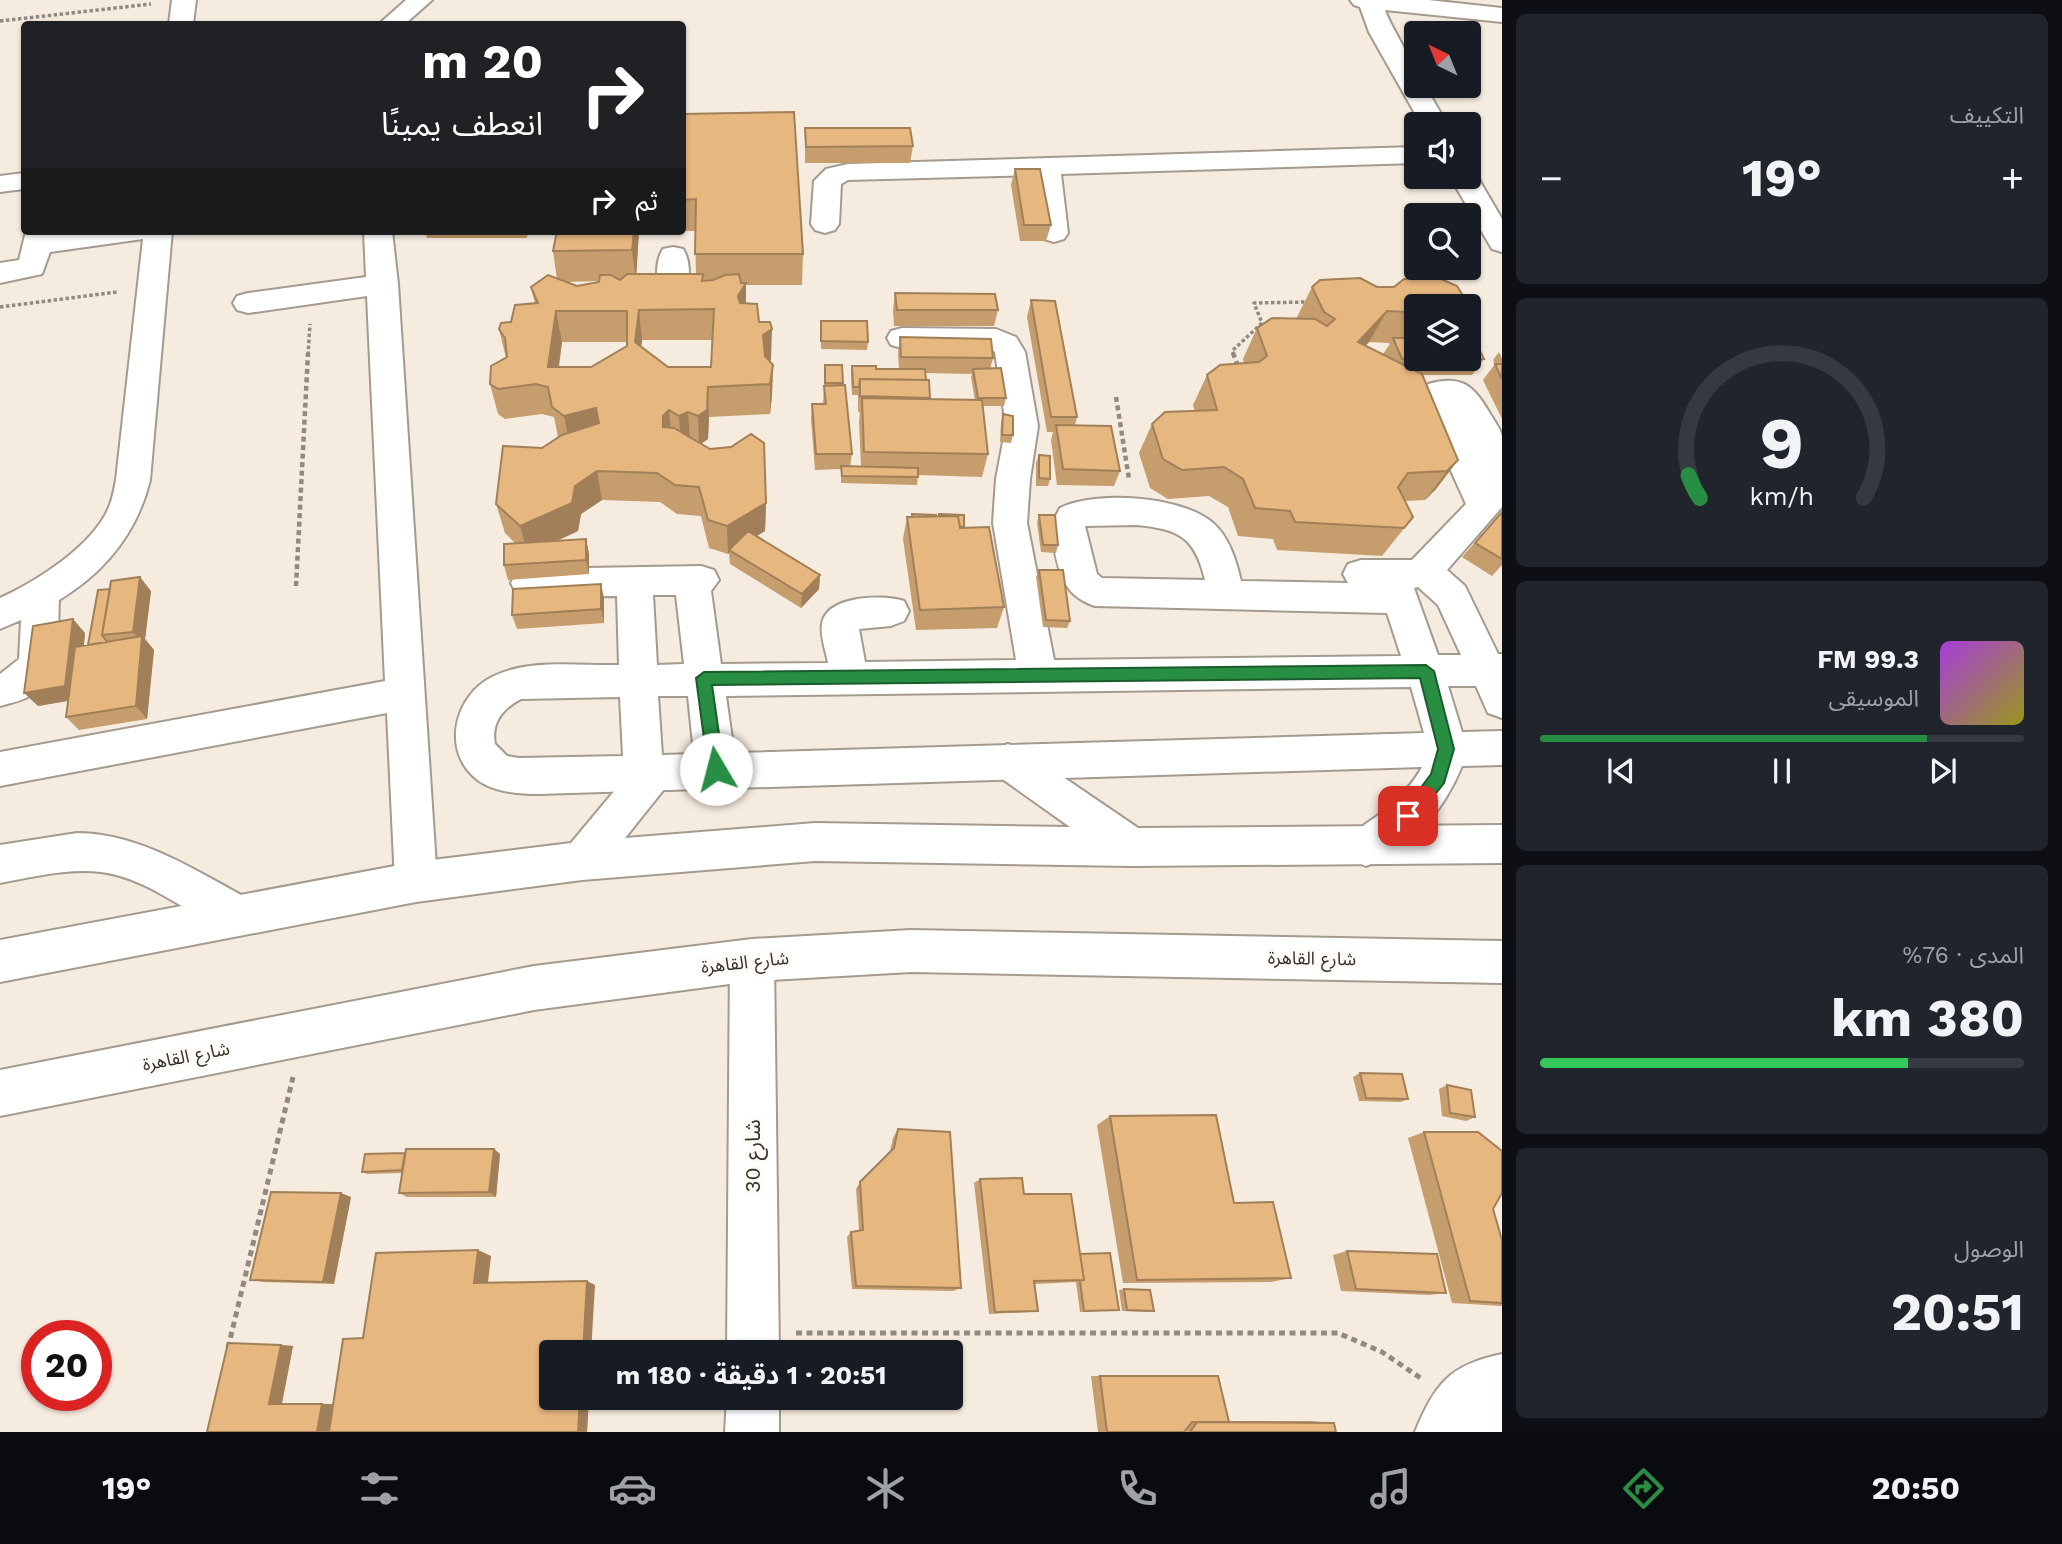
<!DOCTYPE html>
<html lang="ar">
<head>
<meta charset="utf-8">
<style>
	:root { --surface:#171b24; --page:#20242c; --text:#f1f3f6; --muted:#9ea1a6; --line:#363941; --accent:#288e43 }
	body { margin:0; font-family:"Work Sans","Noto Sans Arabic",sans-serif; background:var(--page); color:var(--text); direction:rtl; height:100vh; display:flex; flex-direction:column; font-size:26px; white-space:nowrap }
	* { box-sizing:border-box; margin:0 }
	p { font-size:23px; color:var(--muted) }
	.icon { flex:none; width:38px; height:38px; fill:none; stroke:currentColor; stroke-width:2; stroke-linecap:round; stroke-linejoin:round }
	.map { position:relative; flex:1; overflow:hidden; direction:ltr }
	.sheet { display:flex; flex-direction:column; gap:14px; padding:14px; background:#0d0f14; width:560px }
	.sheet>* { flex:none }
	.top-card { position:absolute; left:21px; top:21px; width:665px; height:214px; border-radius:7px; box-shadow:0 2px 5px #0004; direction:rtl; background:#202124; color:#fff; overflow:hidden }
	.needle { width:46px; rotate:317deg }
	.fabs { position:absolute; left:1404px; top:21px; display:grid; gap:14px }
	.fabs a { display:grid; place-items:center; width:77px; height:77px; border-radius:7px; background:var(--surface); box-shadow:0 2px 5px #0004; font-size:35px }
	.speed { position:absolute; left:21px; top:1320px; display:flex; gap:14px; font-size:35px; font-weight:700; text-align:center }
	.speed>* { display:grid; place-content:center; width:91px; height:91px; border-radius:50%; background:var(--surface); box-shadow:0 2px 5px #0004; line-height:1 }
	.speed .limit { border:10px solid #d22; background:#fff; color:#111 }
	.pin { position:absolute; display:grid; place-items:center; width:60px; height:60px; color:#fff; margin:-30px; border-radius:14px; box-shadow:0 4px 10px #0006 }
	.me { position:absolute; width:77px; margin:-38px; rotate:352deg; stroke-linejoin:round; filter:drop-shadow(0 0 5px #0008) }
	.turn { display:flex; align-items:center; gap:24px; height:147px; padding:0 28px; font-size:32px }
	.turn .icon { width:91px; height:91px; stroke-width:2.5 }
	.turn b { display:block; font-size:49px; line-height:60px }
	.then { display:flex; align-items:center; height:66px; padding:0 28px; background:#0003; gap:14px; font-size:26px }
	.big { font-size:52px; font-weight:700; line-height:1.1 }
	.sheet .widget { flex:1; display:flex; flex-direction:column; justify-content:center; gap:10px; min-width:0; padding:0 24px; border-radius:10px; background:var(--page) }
	.sheet .dial { align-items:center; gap:0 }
	.dial svg { height:182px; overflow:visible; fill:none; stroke:var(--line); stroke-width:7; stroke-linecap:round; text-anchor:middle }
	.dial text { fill:var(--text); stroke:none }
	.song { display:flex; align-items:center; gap:21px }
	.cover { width:84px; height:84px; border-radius:10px; background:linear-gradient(135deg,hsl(280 70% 55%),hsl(60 70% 35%)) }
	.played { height:7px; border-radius:4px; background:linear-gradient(90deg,var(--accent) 80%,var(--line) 80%) }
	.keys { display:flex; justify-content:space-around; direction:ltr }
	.heat { display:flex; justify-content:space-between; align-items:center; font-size:38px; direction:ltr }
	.charge { height:10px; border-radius:5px; background:linear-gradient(90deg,#34c759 76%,var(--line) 0) }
	.trip { position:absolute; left:539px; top:1340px; width:424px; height:70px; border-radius:7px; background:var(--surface); box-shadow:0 2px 5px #0004; font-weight:700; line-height:70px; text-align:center; direction:rtl }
	.tab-bar { display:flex; height:112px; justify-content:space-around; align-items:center; background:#090b0e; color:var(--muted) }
	.tab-bar .icon { width:49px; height:49px }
	.tab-bar .on { color:var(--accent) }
	.tab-bar b { font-size:32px; color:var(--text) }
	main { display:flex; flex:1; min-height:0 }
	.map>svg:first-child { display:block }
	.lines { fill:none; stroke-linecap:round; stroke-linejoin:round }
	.minor-casing { stroke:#a49a8e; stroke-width:4 }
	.major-casing { stroke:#a49a8e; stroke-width:4 }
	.path-far2 { stroke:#918a82; stroke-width:3.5; stroke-dasharray:3.5 2.5; stroke-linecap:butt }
	.path-far1 { stroke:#918a82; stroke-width:4.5; stroke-dasharray:5 3.5; stroke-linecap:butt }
	.path { stroke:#918a82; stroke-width:5; stroke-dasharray:6 4.5; stroke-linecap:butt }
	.minor { fill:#fff; fill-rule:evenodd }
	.major { fill:#fff; fill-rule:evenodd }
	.wall { fill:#c69d6d; fill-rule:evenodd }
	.shaded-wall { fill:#a18059 }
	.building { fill:#e6b77f; stroke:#a18059; stroke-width:2; fill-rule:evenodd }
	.route { fill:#288e43; stroke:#1a5c2c; stroke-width:2 }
	.labels { text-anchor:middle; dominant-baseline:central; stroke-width:7; stroke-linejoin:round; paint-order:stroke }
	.street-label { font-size:18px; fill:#35312c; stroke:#fefaf5 }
	.near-street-label { font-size:21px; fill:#35312c; stroke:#fefaf5 }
</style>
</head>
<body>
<main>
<section class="sheet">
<div class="widget"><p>التكييف</p>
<div class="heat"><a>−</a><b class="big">19°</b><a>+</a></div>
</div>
<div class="widget dial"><svg viewBox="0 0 100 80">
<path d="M14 69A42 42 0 1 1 86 69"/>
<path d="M14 69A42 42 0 0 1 9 59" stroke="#288e43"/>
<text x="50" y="56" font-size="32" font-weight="700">9</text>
<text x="50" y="72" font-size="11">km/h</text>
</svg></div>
<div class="widget">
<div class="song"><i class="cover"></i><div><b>99.3 FM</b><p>الموسيقى</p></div></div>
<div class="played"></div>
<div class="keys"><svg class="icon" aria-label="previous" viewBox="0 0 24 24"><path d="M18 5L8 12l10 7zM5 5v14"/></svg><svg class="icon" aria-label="pause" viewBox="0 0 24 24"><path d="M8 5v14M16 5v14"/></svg><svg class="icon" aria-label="next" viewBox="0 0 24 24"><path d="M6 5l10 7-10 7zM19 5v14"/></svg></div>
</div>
<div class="widget"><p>المدى · 76%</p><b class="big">380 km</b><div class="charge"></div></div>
<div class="widget"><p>الوصول</p><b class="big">20:51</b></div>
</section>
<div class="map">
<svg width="1502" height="1432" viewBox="0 0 1502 1432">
	<rect width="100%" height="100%" fill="#f6ebdf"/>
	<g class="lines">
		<defs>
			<path id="minor" d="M172,0H196L193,24H169Z
				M406,0H432L405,24H379Z
				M1350,0H1428L1502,8V22L1385,10C1394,35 1416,60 1416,86H1425L1447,124H1421L1369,32L1360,7L1354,5Z
				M1416,147V163L1061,174L1068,233L1064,239L1054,242L1044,239L1040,233L1034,175L848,180L841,184L839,224L835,230L825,233L815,230L811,224L814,181L826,169L848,164Z
				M1468,170L1474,171L1502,219V252L1492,249L1450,177H1468Z
				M24,173V189L0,192V176Z
				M26,231H54V234L74,231H172L150,480C137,533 105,572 59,600C57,633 64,675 31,695C23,701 10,703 0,706V674L19,659L21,620L0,629V598C37,581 93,546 109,507C113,498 114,489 116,480L143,239L50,252L42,274L0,283V263L19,260Z
				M364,231H392L398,284L437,882L431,896L416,902L401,896L395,882L387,713L0,786V752L385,681L367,296L248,313L237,310L233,303L237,296L248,293L366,277Z
				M673,247L683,249C691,261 691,285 683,297L673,300L663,297C655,285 655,261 663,249Z
				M902,328L996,329L1016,337L1025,352L1038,426L1030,479L1027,523L1054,660L1401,656L1387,613L1095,606C1057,594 1058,562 1050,527L1060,508C1096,490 1182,496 1213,523C1229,537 1236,560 1241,581L1348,583L1343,574L1348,564L1361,560H1412L1466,504L1419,400L1428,384C1460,375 1473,384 1489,412C1493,419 1500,428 1502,436C1502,451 1502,489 1502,507L1447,570L1465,586L1498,654H1502V718L1488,713L1476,686H1448L1462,732L1502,731V765L1462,766C1444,810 1412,849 1366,866L1351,860L1345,847C1353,830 1367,824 1381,813C1397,800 1412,786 1422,767L539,794C518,794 489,792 473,776C442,747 456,695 492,677C529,658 579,666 619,665L617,596L529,597L516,593L511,583L516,573L529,569L701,566L714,570L719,580L711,591L721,664L828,663C826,651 820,636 822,624C826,595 884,594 904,601L909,611L904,621L891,626L859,629L865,662L1016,660L993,523L996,479L1006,426L995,352L990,349L902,348L891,345L887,338L891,331ZM1136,525C1179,529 1195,537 1205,580L1102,578L1097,574L1085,526ZM1418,587L1438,605L1461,655H1438L1414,588ZM653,595H676L684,664L657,665ZM1411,687L1424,733L734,753L726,696ZM658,696H688L694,754L662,755ZM620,697L623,756L519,758L507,756L495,744C491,723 502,709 521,699Z
				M77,833C140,833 198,872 252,901L258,915L252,929L237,935C192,918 150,878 101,872C67,868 33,877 0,883V845Z
				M752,939L767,945L774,960L779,1353H727L730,960L737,945Z
				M1502,1354V1432H1415C1435,1384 1449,1365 1502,1354Z
				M727,1398H779V1432H725Z"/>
			<path id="major" d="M1008,744L1022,749L1138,828L1502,825V863L1132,866L815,861L582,880L416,902L0,982V940L416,862L571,843L641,759L655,753L669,759L675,771L669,783L625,838L815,823L1070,827L994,773L988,761L994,749Z
				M911,930L1502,941V983L911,972L752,981L534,1010L0,1116V1070L534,966L752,939Z"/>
		</defs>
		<!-- minor casing -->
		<use href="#minor" class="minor-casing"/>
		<!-- major casing -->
		<use href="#major" class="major-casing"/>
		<!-- path-far2 -->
		<path class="path-far2" d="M0,21L151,4
			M0,307L117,292
			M308,355L310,324
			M1234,355L1232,351L1262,323L1254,303L1307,302"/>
		<!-- path-far1 -->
		<path class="path-far1" d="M1233,353L1238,366
			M1116,397L1129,479
			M296,586L308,353"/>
		<!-- path -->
		<path class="path" d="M796,1333H1338L1382,1352L1422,1379
			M228,1348L293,1077"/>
		<!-- minor -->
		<use href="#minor" class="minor"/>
		<!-- major -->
		<use href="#major" class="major"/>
	</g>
	<!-- wall -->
	<path class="wall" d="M682,114L803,254L802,285H746V303L759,322L771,360L769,361L773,365L772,395L770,414L709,417L708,439L701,444L766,503L765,531L757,536L820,575L819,589L801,608L730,564L729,553L728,554L709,548L701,516L677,514L660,502L602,500L581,514L578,531L557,541L586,539L589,554V574L508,580L504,565L516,544L505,533L496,504L542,448L558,437L554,417L542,414L505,419L498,414L490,384L506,358L499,329L511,322L535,304L531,287L557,279L553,251L557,231H666H639L636,274H696L695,231H682ZM599,281L577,286L566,282ZM642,340H712L711,367H668L641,347ZM562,342H627V346L591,367H559Z
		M805,128L913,146L910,163H805Z
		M1015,169L1051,225L1046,241H1020L1011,185Z
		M425,231H528L527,238H427Z
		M1312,287L1416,306V359H1484L1472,375H1422L1458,460L1436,489L1425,500L1405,501L1413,517L1382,556L1277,550L1273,539L1238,536L1228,507L1209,496L1168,499L1150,488L1139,453L1152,424L1195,411L1193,405L1207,375L1244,363L1243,359L1257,328L1296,319ZM1369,342L1388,343L1390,344L1383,354L1384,355L1365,346Z
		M895,293L998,310L994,326H894L893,310Z
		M1031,300L1077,417L1075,425L1120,471L1114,486L1057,485L1051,440L1053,432H1047L1027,317Z
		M821,321L868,342L867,350L821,349Z
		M900,337L993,358L990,369L1006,398L1004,406H982L988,454L982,477L918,475L917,485L841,483V469L815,470L811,419L812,404H823L825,365H842V385L852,454L850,467H861L859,421L860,412H858V395H852L851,374L852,366L876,369H899L898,353ZM926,373L972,374L971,377L975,400L930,399L929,380H926Z
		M1499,352L1502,358V419L1483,380L1495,364L1493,360Z
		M1003,414L1013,435L1011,443L1000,442L1001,422Z
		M1039,455L1050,479L1048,486H1036V463Z
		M1502,512V565L1492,576L1462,557Z
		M912,514L939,516L964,528L1004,607L997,628L916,630L903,539L907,517H911Z
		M1039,515L1058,545L1056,553L1041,552L1037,523Z
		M1039,570L1070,621L1067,628L1043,627L1036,577Z
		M151,591L145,639L154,650L147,719L79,730L66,717L68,701L38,706L85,633L84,646L88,645Z
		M604,598V623L517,629L512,615Z
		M1360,1073L1408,1099L1401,1102L1359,1101L1353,1077Z
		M1447,1085L1475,1117L1466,1121L1442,1116L1439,1089Z
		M1110,1116L1234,1203L1291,1278L1271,1282L1123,1283L1097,1125Z
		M898,1129L961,1288L953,1291L852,1289L847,1237L851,1232L859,1230L856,1189L860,1182L890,1152L893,1138Z
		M1424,1132L1493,1209L1502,1240V1306L1452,1303L1408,1138Z
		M494,1149L500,1154L496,1197H407L399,1193L402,1173L367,1174L362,1172L405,1153Z
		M980,1179L1024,1194L1080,1254L1119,1310L1080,1312L1076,1282L1035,1284L1038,1311L1031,1312L989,1314L974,1183Z
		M351,1197L334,1284L263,1282L250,1280Z
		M1347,1251L1446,1293L1429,1295L1341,1291L1333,1255Z
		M491,1256L488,1283L595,1285L551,1398H589L587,1432L332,1410L328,1432H207L281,1345L293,1346L282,1403L333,1404L363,1338Z
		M1124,1289L1154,1311L1148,1312L1122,1311L1119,1290Z
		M1091,1376H1100L1229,1421H1311L1334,1423L1336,1432H1098Z"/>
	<!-- shaded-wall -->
	<path class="shaded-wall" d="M634,231H639L636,281L632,250Z
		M746,283V314L739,327L738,296Z
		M639,310L642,340L639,373L635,342Z
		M556,311L562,342L554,397L548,367Z
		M1387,311L1369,342L1340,372L1358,342Z
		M772,329L771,360L763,366V335Z
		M773,365L772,395L770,414V384Z
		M708,387L709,417L708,439L699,445L698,416Z
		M596,408L601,438L570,446L564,416Z
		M669,410L672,440L663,427V416Z
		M688,412L690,441L681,446L679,416Z
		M1458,460L1436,489L1425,500L1447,471Z
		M597,471L602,500L581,514L578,531L528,554L520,526L575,486Z
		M766,503L765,531L732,551L729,550V553L728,554L727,526Z
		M586,539L589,554V574L586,560Z
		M820,575L819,589L801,608L802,594Z
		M140,577L151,591L145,639L154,650L147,719L136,706L142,642L133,632Z
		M601,584L604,598V623L601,609Z
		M73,619L85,633L78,699L38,706L24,693Z
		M494,1149L500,1154L496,1197L489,1192Z
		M341,1193L351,1197L334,1284L323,1282Z
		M478,1250L491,1256L487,1287L474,1283Z
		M587,1281L595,1285L591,1353H583Z
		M281,1345L293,1346L282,1403L269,1404Z
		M580,1398H589L587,1432H578Z
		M322,1404H334L328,1432H317Z"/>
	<!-- building -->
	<path class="building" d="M794,112L803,254H695L696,199L682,200V114Z
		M805,128H910L913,146L806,147Z
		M1015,169H1040L1051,225H1024Z
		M557,231H634L632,250L553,251Z
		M627,274H703L702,281L713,280L725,275L739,274L741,283H746L738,296L740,303L757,304L759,322H770L772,329L763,335L765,356L773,365L770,384L708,387L707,410L698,416L688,412L679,416L669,410L663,416V427L674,428L710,449L731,447L751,434L764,443L766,503L727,526L708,520L699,487L675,485L657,473L597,471L575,486L572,503L520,526L496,504L503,446L542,448L562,435L599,423L596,408L564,416L552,407L548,387L536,384L498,389L490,384L491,366L507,357L505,338L499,329L501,323L511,322L515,305L538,303L531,287L548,275L577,286L599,282L600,275H611L620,280ZM714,309L711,367H668L635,342L639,310ZM556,311H627V346L591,367H548Z
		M1360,278L1377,287H1394L1404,279H1441L1457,286L1471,309L1468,312V306H1416V317L1407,312L1387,311L1358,342L1422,374L1458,460L1447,471L1408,473L1398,487L1413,517L1404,528L1295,522L1290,511L1255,508L1243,479L1224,467L1182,470L1163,459L1152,424L1165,412L1217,410L1207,375L1220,365L1259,362L1267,356L1257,328L1272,318L1315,319L1327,326L1335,319L1324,312L1312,287L1320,280Z
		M895,293L995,294L998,310H897Z
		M1031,300L1055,301L1077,417H1051Z
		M821,321H867L868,342L821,341Z
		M900,337L991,339L993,358L901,357Z
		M1393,338H1416V359H1402Z
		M1468,339H1474L1484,359H1419H1468Z
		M1495,364H1502V379Z
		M825,365H842L843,383H825Z
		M852,366H876V369H925L926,380L860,379L859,387H853Z
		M1001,368L1006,398H978L973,369Z
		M860,379L929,380L930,398L860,396Z
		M845,385L852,454H816L812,404H826L824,386Z
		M862,398L982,400L988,454L864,452Z
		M1003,414L1013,416V435H1002Z
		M1056,425L1111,426L1120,471L1063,469Z
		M1039,455L1050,456V479L1039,478Z
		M841,466L918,468V477L842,476Z
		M1502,512V559L1475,543Z
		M912,514L936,515V516L912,517Z
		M939,514L964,515V527H960L958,516H939Z
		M1039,515H1055L1058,545H1043Z
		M958,516L960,528L989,527L1004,607L920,610L907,517Z
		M748,531L820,575L802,594L729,550Z
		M586,539V560L504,565V544Z
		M1039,570H1063L1070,621L1046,620Z
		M140,577L133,632L102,635L111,581Z
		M601,584V609L512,615L513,589Z
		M110,589L102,635L107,642L88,645L98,590Z
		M73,619L65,686L24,693L33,626Z
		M142,636L136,706L66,717L75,647Z
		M1360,1073L1402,1074L1408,1099L1366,1098Z
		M1447,1085L1471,1090L1475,1117L1450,1113Z
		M1216,1115L1234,1203L1273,1202L1291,1278L1137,1280L1110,1116Z
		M898,1129L950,1132L961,1288L856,1286L851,1232L863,1230L860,1182L894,1148Z
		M1424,1132H1478L1502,1151V1193L1493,1209L1502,1240V1303L1470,1301Z
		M406,1149H494L489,1192L399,1193Z
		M405,1153L402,1170L362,1172L365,1154Z
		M1022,1178L1024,1194H1071L1084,1280L1034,1281L1038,1311L995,1312L980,1179Z
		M271,1192L341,1193L323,1282L250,1280Z
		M478,1250L474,1283L587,1281L583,1353H551V1398H580L578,1432H329L343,1339L363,1338L376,1253Z
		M1347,1251L1437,1254L1446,1293L1356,1289Z
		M1110,1253L1119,1310L1084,1311L1080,1281L1084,1280L1080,1254Z
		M1124,1289L1150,1290L1154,1311L1127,1310Z
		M228,1343L281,1345L269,1404H322L317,1432H207Z
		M1100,1376H1218L1229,1422H1192L1184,1432H1107Z
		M1197,1422L1334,1423L1336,1432H1190Z"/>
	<!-- route -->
	<path class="route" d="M1426,665L1434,671L1454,749L1444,783L1414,821L1408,823L1402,821L1400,816L1431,774L1438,749L1420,678L712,685L724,769L722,774L716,777L710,774L708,769L696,678L704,672Z"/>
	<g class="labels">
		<!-- street labels -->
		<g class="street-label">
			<text transform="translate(1312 958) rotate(1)">شارع القاهرة</text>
			<text transform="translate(745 962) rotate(-6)">شارع القاهرة</text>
			<text transform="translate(186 1056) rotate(-11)">شارع القاهرة</text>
		</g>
		<!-- near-street labels -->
		<g class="near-street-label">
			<text transform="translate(752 1156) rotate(-90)">شارع 30</text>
		</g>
	</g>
</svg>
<div class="fabs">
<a><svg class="needle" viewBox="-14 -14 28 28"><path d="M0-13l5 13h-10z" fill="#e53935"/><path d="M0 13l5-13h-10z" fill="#9ea1a6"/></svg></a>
<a><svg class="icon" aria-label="sound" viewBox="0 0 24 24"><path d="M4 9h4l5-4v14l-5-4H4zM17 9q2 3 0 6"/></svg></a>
<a><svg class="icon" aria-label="search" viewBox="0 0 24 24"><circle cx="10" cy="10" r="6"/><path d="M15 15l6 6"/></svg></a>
<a><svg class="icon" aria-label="layers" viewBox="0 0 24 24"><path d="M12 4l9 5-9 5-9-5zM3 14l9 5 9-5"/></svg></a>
</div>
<div class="speed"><div class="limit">20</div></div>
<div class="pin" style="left:1408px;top:816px;background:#d93025"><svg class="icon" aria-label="arrive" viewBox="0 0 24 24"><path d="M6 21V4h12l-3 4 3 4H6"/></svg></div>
<svg class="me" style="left:716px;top:769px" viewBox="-20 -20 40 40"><circle r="19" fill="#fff"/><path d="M0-13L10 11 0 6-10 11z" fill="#288e43"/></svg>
<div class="trip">20:51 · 1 دقيقة · 180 m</div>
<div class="top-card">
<div class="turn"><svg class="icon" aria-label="right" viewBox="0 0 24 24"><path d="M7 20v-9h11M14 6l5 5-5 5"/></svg><div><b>20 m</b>انعطف يمينًا</div></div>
<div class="then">ثم<svg class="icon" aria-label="right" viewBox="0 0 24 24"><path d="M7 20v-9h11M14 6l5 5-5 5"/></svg></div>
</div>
</div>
</main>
<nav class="tab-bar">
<b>20:50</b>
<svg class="icon on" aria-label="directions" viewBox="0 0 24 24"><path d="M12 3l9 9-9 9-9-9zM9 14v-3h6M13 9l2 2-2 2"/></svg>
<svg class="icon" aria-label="music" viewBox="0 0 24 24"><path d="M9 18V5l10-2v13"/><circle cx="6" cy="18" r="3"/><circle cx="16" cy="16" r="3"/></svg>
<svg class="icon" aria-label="phone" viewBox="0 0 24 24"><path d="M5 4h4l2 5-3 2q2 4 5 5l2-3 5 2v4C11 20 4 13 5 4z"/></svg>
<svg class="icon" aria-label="climate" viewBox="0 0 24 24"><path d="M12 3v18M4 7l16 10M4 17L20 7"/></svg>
<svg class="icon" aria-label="car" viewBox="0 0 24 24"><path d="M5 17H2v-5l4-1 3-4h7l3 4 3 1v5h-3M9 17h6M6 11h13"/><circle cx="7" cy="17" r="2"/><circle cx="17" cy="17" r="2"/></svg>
<svg class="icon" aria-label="filters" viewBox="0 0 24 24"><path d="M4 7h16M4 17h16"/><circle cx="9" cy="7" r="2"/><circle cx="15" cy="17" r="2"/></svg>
<b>19°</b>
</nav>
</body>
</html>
